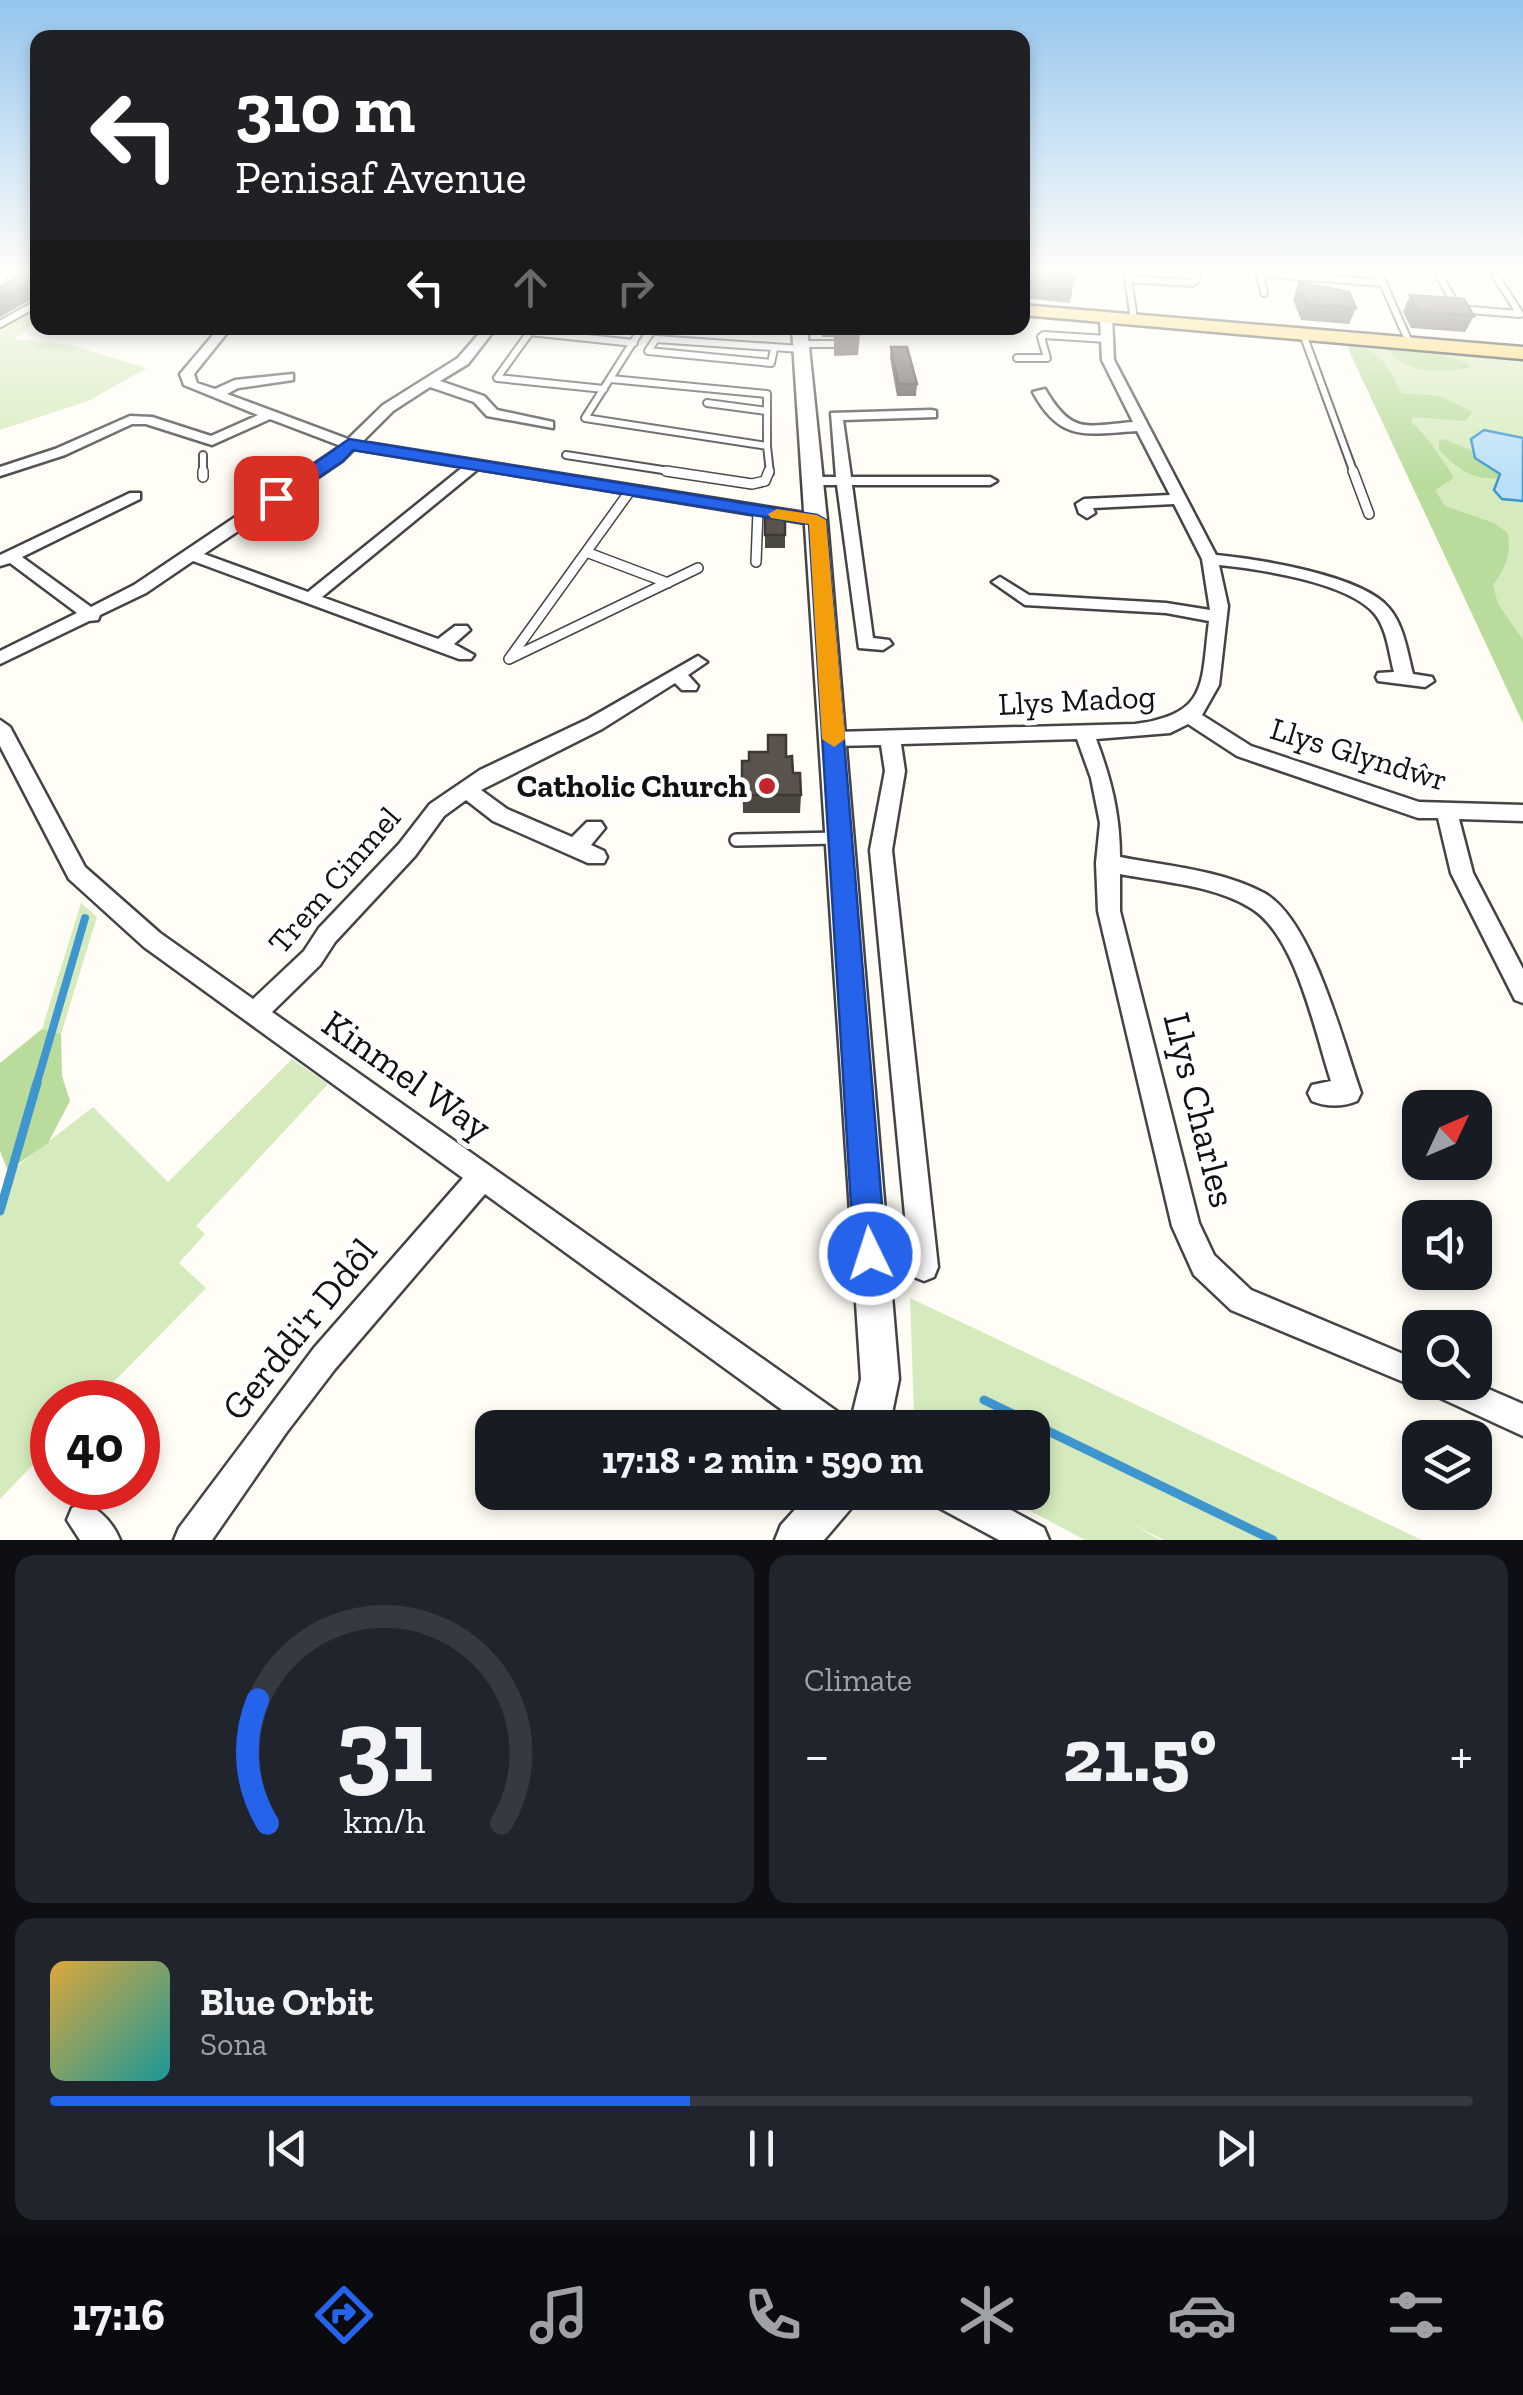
<!DOCTYPE html>
<html lang="en">
<head>
<meta charset="utf-8">
<style>
	:root { --surface:#171b24; --page:#20242c; --text:#f1f3f6; --muted:#9ea1a6; --line:#363941; --accent:#2563eb }
	body { margin:0; font-family:"Zilla Slab",serif; background:var(--page); color:var(--text); height:100vh; display:flex; flex-direction:column; font-size:38px; white-space:nowrap }
	* { box-sizing:border-box; margin:0 }
	p { font-size:32px; color:var(--muted) }
	.icon { flex:none; width:55px; height:55px; fill:none; stroke:currentColor; stroke-width:2; stroke-linecap:round; stroke-linejoin:round }
	.map { position:relative; height:1540px; overflow:hidden }
	.sheet { display:flex; flex-direction:column; gap:15px; padding:15px; background:#0d0f14; flex:1 }
	.sheet>* { flex:none }
	.top-card { position:absolute; left:30px; top:30px; width:1000px; height:305px; border-radius:20px; box-shadow:0 5px 15px #0003; background:#202124; color:#fff; overflow:hidden }
	.needle { width:65px; rotate:46deg }
	.tools { position:absolute; left:1402px; top:1090px; display:grid; gap:20px }
	.tools a { display:grid; place-items:center; width:90px; height:90px; border-radius:20px; background:var(--surface); box-shadow:0 5px 15px #0003; font-size:50px }
	.speed { position:absolute; left:30px; top:1380px; display:flex; gap:20px; font-size:50px; font-weight:700; text-align:center }
	.speed>* { display:grid; place-content:center; width:130px; height:130px; border-radius:50%; background:var(--surface); box-shadow:0 5px 15px #0003; line-height:1 }
	.speed .limit { border:15px solid #d22; background:#fff; color:#111 }
	.pin { position:absolute; display:grid; place-items:center; width:85px; height:85px; color:#fff; margin:-42px; border-radius:20px; box-shadow:0 5px 15px #0006 }
	.me { position:absolute; width:110px; margin:-55px; rotate:356deg; stroke-linejoin:round; filter:drop-shadow(0 0 8px #0008) }
	.turn { display:flex; align-items:center; gap:35px; height:210px; padding:0 40px; font-size:45px }
	.turn .icon { width:130px; height:130px; stroke-width:2.5 }
	.turn b { display:block; font-size:70px; line-height:85px }
	.lanes { display:flex; align-items:center; height:95px; padding:0 40px; background:#0003; justify-content:center; gap:50px; direction:ltr }
	.lanes .off { opacity:.35 }
	.big { font-size:75px; font-weight:700; line-height:1.1 }
	.sheet .card { flex:1; display:flex; flex-direction:column; justify-content:center; gap:15px; min-width:0; padding:0 35px; border-radius:20px; background:var(--page) }
	.sheet .dial { align-items:center; gap:0 }
	.dial svg { height:260px; overflow:visible; fill:none; stroke:var(--line); stroke-width:7; stroke-linecap:round; text-anchor:middle }
	.dial text { fill:var(--text); stroke:none }
	.song { display:flex; align-items:center; gap:30px }
	.cover { width:120px; height:120px; border-radius:15px; background:linear-gradient(135deg,hsl(40 70% 55%),hsl(180 70% 35%)) }
	.played { height:10px; border-radius:5px; background:linear-gradient(90deg,var(--accent) 45%,var(--line) 45%) }
	.keys { display:flex; justify-content:space-around; direction:ltr }
	.heat { display:flex; justify-content:space-between; align-items:center; font-size:55px; direction:ltr }
	.sheet .tiles { flex:1; display:grid; gap:15px; grid-template-columns:1fr 1fr }
	.card:last-child { grid-column:span 2 }
	.trip { position:absolute; left:475px; top:1410px; width:575px; height:100px; border-radius:20px; background:var(--surface); box-shadow:0 5px 15px #0003; font-weight:700; line-height:100px; text-align:center }
	.tabs { display:flex; height:160px; justify-content:space-around; align-items:center; background:#090b0e; color:var(--muted) }
	.tabs .icon { width:70px; height:70px }
	.tabs .selected { color:var(--accent) }
	.tabs b { font-size:45px; color:var(--text) }
	.map>svg:first-child { display:block }
	.green { fill:#d5ebbd }
	.forest { fill:#b9dc9c }
	.water { fill:#b9e0f7; stroke:#3f96cf; stroke-width:2.5 }
	.lines { fill:none; stroke-linecap:round; stroke-linejoin:round }
	.stream-far1 { stroke:#3f96cf; stroke-width:8 }
	.stream { stroke:#3f96cf; stroke-width:9 }
	.service-far2-casing { stroke:#444; stroke-width:10 }
	.service-far1-casing { stroke:#444; stroke-width:12 }
	.service-casing { stroke:#444; stroke-width:16 }
	.minor-casing { stroke:#444; stroke-width:5 }
	.tertiary-casing { stroke:#444; stroke-width:5 }
	.primary-casing { stroke:#222; stroke-width:5 }
	.service-far2 { stroke:#fff; stroke-width:6 }
	.service-far1 { stroke:#fff; stroke-width:9 }
	.service { stroke:#fff; stroke-width:11 }
	.minor { fill:#fff; fill-rule:evenodd }
	.tertiary { fill:#fff; fill-rule:evenodd }
	.primary { fill:#f9d66b; fill-rule:evenodd }
	.wall { fill:#4d4742 }
	.shaded-wall { fill:#3f3936 }
	.building { fill:#5a524d; stroke:#3f3936; stroke-width:2.5 }
	.route { fill:#2563eb; stroke:#184099; stroke-width:2.5 }
	.slow { fill:#f59e0b }
	.poi-dot { fill:#c4262e; stroke:#fff; stroke-width:4 }
	.labels { text-anchor:middle; dominant-baseline:central; stroke-width:10; stroke-linejoin:round; paint-order:stroke }
	.street-label { font-size:32px; fill:#111; stroke:#fff }
	.poi-label { font-size:32px; font-weight:bold; fill:#111; stroke:#fff; text-anchor:end }
	.near-street-label { font-size:38px; fill:#111; stroke:#fff }
</style>
</head>
<body>
<div class="map">
<svg width="1523" height="1540" viewBox="0 0 1523 1540">
	<rect width="100%" height="100%" fill="#fffdf5"/>
	<!-- green -->
	<path class="green" d="M0,270H37V322L14,339L70,345L147,368L88,401L0,430Z
		M1346,344L1523,359V723Z
		M81,903L97,917L61,1034L42,1029Z
		M292,1059L328,1084L196,1226L205,1234L179,1263L206,1288L94,1402H52V1445L0,1499V1211L11,1171L93,1107L168,1182Z
		M910,1298L1422,1540H1164L1132,1524L1160,1540H1085L997,1493L1032,1492V1428L921,1427L914,1414Z"/>
	<!-- forest -->
	<path class="forest" d="M1346,344C1381,347 1386,365 1402,393L1440,396L1473,412L1465,421L1413,417L1411,422C1424,432 1445,462 1454,478L1435,490L1445,506L1494,523L1508,533C1511,556 1506,567 1493,585L1498,604L1523,640V723Z
		M1386,347C1415,350 1443,352 1469,364V368C1436,373 1409,376 1386,347Z
		M1444,439L1475,452V458L1493,468L1501,478C1471,480 1459,470 1439,450V440Z
		M42,1029L61,1034L62,1076L70,1101L48,1143L8,1171L0,1151V1063Z"/>
	<!-- water -->
	<path class="water" d="M1484,430L1523,438V501L1502,499L1494,490L1500,474L1475,458L1471,439Z"/>
	<g class="lines">
		<!-- stream-far1 -->
		<path class="stream-far1" d="M36,1086L85,918"/>
		<!-- stream -->
		<path class="stream" d="M0,1211L37,1083
			M984,1400L1273,1540"/>
		<defs>
			<path id="service-far2" d="M1127,270L1134,320
				M1259,270L1264,293
				M1377,270L1410,344
				M1436,270L1458,309L1520,314L1492,270
				M1259,273L1383,283
				M1128,279L1192,283L1197,279L1195,270
				M0,284L6,270
				M0,324L38,303
				M533,328L497,378L604,389
				M530,332L634,343
				M1303,334L1354,473
				M801,344H845
				M774,349L771,363L648,351L656,339L801,349
				M1017,358H1047L1041,337L1044,335L1107,339
				M611,379L767,394V446L585,418L642,328
				M707,403L767,411
				M767,446L770,473
				M203,455V473
				M566,455L682,473"/>
			<path id="service-far1" d="M203,471V477
				M666,471L752,484L765,481L769,471
				M1353,471L1369,514
				M630,491L509,659L698,568
				M586,552L668,583
				M756,562L758,511"/>
			<path id="service" d="M736,840L839,838"/>
			<path id="minor" d="M1106,313L1112,317L1114,360L1216,555C1257,559 1361,575 1388,607C1404,625 1407,651 1413,674L1432,677L1434,681L1425,687L1378,681L1376,677L1378,673L1394,672C1389,653 1387,628 1374,613C1347,582 1259,569 1219,565L1228,606L1219,685L1202,715L1251,746L1419,802L1523,805V821L1459,819L1473,873L1523,969V1003L1515,1000L1451,873L1438,818H1418L1237,756L1188,724L1170,733L1096,739C1111,779 1120,814 1120,857C1167,866 1221,870 1264,893C1312,919 1343,1042 1361,1093L1357,1101C1343,1107 1326,1107 1312,1101L1308,1093L1312,1085L1331,1081C1315,1033 1296,933 1249,907C1212,885 1162,882 1120,874V911L1199,1223L1214,1255L1251,1290L1420,1361V1382H1472L1523,1404V1436L1423,1390L1231,1310L1194,1275L1172,1226L1098,911L1096,863L1100,823L1091,778L1077,739L901,744L905,771L892,850L938,1267L934,1277L924,1281L914,1277L910,1267L870,850L885,771L881,745L834,746L824,739L834,732L1135,724C1209,714 1201,684 1209,621L1166,613L1025,605L992,582L1000,577L1029,595L1166,603L1210,610L1202,559L1174,504L1093,508L1095,513L1087,518L1079,513L1076,504L1084,499L1170,495L1137,431C1087,434 1060,443 1033,392L1045,389C1072,435 1085,426 1133,422L1102,360L1100,317Z
				M219,328H231L194,374L197,383L215,389L235,380L293,374V380L238,388L227,394L348,439L383,405L458,358L484,328H496L468,364L440,381L484,396L497,410L553,422V428L487,416L474,402L430,387L393,411L362,442L817,515L825,520L817,525L478,469L322,597L438,639L455,626H467L470,630L454,644L474,655L471,659H459L193,561L146,593L100,615L98,620L89,621L0,664V651L77,613L10,563L0,566V555L130,493H140V499L22,557L91,607L134,585L341,446L270,419L212,445L146,424H132L65,455L0,476V467L55,449L130,416L152,417L211,436L258,415L184,385L180,374ZM354,449L463,467L308,592L204,554L342,461Z
				M931,410L936,411V417L843,420L851,477H990L997,481L990,485H852L873,638L889,640L892,644L883,650L859,648L837,485H814L807,481L814,477H836L831,413Z
				M698,656L707,662L688,675L698,686L696,690H682L675,683L602,729L481,790L507,809L572,837L587,822H601L605,828L591,845L604,851L607,857L604,863H588L493,821L466,800L444,816L415,856L335,942L320,965L272,1012L845,1417L850,1428H807L485,1194L335,1369L286,1433L212,1540H174L179,1528L314,1348L463,1178L144,947L69,879L0,746V720L10,727L85,867L160,933L253,999L304,951L319,928L399,844L430,804L480,770L588,719Z
				M928,1492H978L1044,1528L1049,1540H999L932,1504Z
				M84,1503C101,1510 113,1523 120,1540H80L67,1520L72,1508Z"/>
			<path id="tertiary" d="M792,328H807L827,520L899,1379L889,1428H849L861,1379Z
				M811,1492H859L853,1506L824,1540H775L781,1525Z"/>
			<path id="primary" d="M1022,305L1523,347V359L1022,315Z"/>
		</defs>
		<!-- service-far2 casing -->
		<use href="#service-far2" class="service-far2-casing"/>
		<!-- service-far1 casing -->
		<use href="#service-far1" class="service-far1-casing"/>
		<!-- service casing -->
		<use href="#service" class="service-casing"/>
		<!-- minor casing -->
		<use href="#minor" class="minor-casing"/>
		<!-- tertiary casing -->
		<use href="#tertiary" class="tertiary-casing"/>
		<!-- primary casing -->
		<use href="#primary" class="primary-casing"/>
		<!-- service-far2 -->
		<use href="#service-far2" class="service-far2"/>
		<!-- service-far1 -->
		<use href="#service-far1" class="service-far1"/>
		<!-- service -->
		<use href="#service" class="service"/>
		<!-- minor -->
		<use href="#minor" class="minor"/>
		<!-- tertiary -->
		<use href="#tertiary" class="tertiary"/>
		<!-- primary -->
		<use href="#primary" class="primary"/>
	</g>
	<!-- wall -->
	<path class="wall" d="M12,270H38V297H35L16,277Z
		M1022,270L1074,281L1070,303L1022,298Z
		M1299,282L1356,308L1349,324L1301,320L1293,299Z
		M1410,295L1474,316L1465,332L1411,328L1403,312Z
		M822,328H856L860,333L858,355L834,356V337H822Z
		M891,347L917,384L916,396H897L890,358Z
		M765,518H785V548H765Z
		M768,752L786,757L801,795L800,813H743L742,761H749Z"/>
	<!-- shaded-wall -->
	<path class="shaded-wall" d="M28,283L35,297L0,317V299Z"/>
	<!-- building -->
	<path class="building" d="M30,270H38V283H28L0,299V287Z
		M1022,270H1074V281L1022,277Z
		M1299,282L1349,292L1356,308L1307,304Z
		M1410,295L1464,299L1474,316L1418,312Z
		M834,329H859L860,333H835Z
		M891,347H907L917,384H898Z
		M765,518H785V535H765Z
		M768,735H786V757L792,756L793,773H800L801,795H742V761H749V752H768Z"/>
	<!-- sky -->
	<linearGradient id="sky" x2="0" y2="1"><stop stop-color="#95c6ee"/><stop offset="0.56" stop-color="#fffefa"/><stop offset="1" stop-color="#fffefa" stop-opacity="0"/></linearGradient>
	<rect width="1523" height="485" fill="url(#sky)"/>
	<!-- route -->
	<path class="route" d="M349,439L817,515L826,520L886,1254L881,1265L870,1270L859,1265L854,1254L809,524L353,450L343,461L282,502H270V495Z"/>
	<!-- slow -->
	<path class="slow" d="M777,509L817,515L826,520L845,739L834,747L822,739L809,524L771,518L768,514Z"/>
	<!-- markers -->
	<circle class="poi-dot" cx="767" cy="786" r="10"/>
	<g class="labels">
		<!-- street labels -->
		<g class="street-label">
			<text transform="translate(1077 700) rotate(-3)">Llys Madog</text>
			<text transform="translate(1359 754) rotate(17)">Llys Glyndŵr</text>
			<text transform="translate(334 880) rotate(-49)">Trem Cinmel</text>
		</g>
		<!-- poi labels -->
		<g class="poi-label">
			<text x="747" y="786">Catholic Church</text>
		</g>
		<!-- near-street labels -->
		<g class="near-street-label">
			<text transform="translate(407 1075) rotate(35)">Kinmel Way</text>
			<text transform="translate(1200 1110) rotate(76)">Llys Charles</text>
			<text transform="translate(299 1329) rotate(-51)">Gerddi'r Ddôl</text>
		</g>
	</g>
</svg>
<div class="tools">
<a><svg class="needle" viewBox="-14 -14 28 28"><path d="M0-13l5 13h-10z" fill="#e53935"/><path d="M0 13l5-13h-10z" fill="#9ea1a6"/></svg></a>
<a><svg class="icon" aria-label="sound" viewBox="0 0 24 24"><path d="M4 9h4l5-4v14l-5-4H4zM17 9q2 3 0 6"/></svg></a>
<a><svg class="icon" aria-label="search" viewBox="0 0 24 24"><circle cx="10" cy="10" r="6"/><path d="M15 15l6 6"/></svg></a>
<a><svg class="icon" aria-label="layers" viewBox="0 0 24 24"><path d="M12 4l9 5-9 5-9-5zM3 14l9 5 9-5"/></svg></a>
</div>
<div class="speed"><div class="limit">40</div></div>
<div class="pin" style="left:276px;top:498px;background:#d93025"><svg class="icon" aria-label="arrive" viewBox="0 0 24 24"><path d="M6 21V4h12l-3 4 3 4H6"/></svg></div>
<svg class="me" style="left:870px;top:1254px" viewBox="-20 -20 40 40"><circle r="17" fill="#2563eb" stroke="#fff" stroke-width="3"/><path d="M0-11L8 9 0 5-8 9z" fill="#fff"/></svg>
<div class="trip">17:18 · 2 min · 590 m</div>
<div class="top-card">
<div class="turn"><svg class="icon" aria-label="left" viewBox="0 0 24 24"><path d="M17 20v-9H6M10 6l-5 5 5 5"/></svg><div><b>310 m</b>Penisaf Avenue</div></div>
<div class="lanes"><svg class="icon" aria-label="left" viewBox="0 0 24 24"><path d="M17 20v-9H6M10 6l-5 5 5 5"/></svg><svg class="icon off" aria-label="ahead" viewBox="0 0 24 24"><path d="M12 20V5M6 11l6-6 6 6"/></svg><svg class="icon off" aria-label="right" viewBox="0 0 24 24"><path d="M7 20v-9h11M14 6l5 5-5 5"/></svg></div>
</div>
</div>
<section class="sheet">
<div class="tiles">
<div class="card dial"><svg viewBox="0 0 100 80">
<path d="M14 69A42 42 0 1 1 86 69"/>
<path d="M14 69A42 42 0 0 1 11 31" stroke="#2563eb"/>
<text x="50" y="56" font-size="32" font-weight="700">31</text>
<text x="50" y="72" font-size="11">km/h</text>
</svg></div>
<div class="card"><p>Climate</p>
<div class="heat"><a>−</a><b class="big">21.5°</b><a>+</a></div>
</div>
<div class="card">
<div class="song"><i class="cover"></i><div><b>Blue Orbit</b><p>Sona</p></div></div>
<div class="played"></div>
<div class="keys"><svg class="icon" aria-label="previous" viewBox="0 0 24 24"><path d="M18 5L8 12l10 7zM5 5v14"/></svg><svg class="icon" aria-label="pause" viewBox="0 0 24 24"><path d="M8 5v14M16 5v14"/></svg><svg class="icon" aria-label="next" viewBox="0 0 24 24"><path d="M6 5l10 7-10 7zM19 5v14"/></svg></div>
</div>
</div>
</section>
<nav class="tabs">
<b>17:16</b>
<svg class="icon selected" aria-label="directions" viewBox="0 0 24 24"><path d="M12 3l9 9-9 9-9-9zM9 14v-3h6M13 9l2 2-2 2"/></svg>
<svg class="icon" aria-label="music" viewBox="0 0 24 24"><path d="M9 18V5l10-2v13"/><circle cx="6" cy="18" r="3"/><circle cx="16" cy="16" r="3"/></svg>
<svg class="icon" aria-label="phone" viewBox="0 0 24 24"><path d="M5 4h4l2 5-3 2q2 4 5 5l2-3 5 2v4C11 20 4 13 5 4z"/></svg>
<svg class="icon" aria-label="climate" viewBox="0 0 24 24"><path d="M12 3v18M4 7l16 10M4 17L20 7"/></svg>
<svg class="icon" aria-label="car" viewBox="0 0 24 24"><path d="M5 17H2v-5l4-1 3-4h7l3 4 3 1v5h-3M9 17h6M6 11h13"/><circle cx="7" cy="17" r="2"/><circle cx="17" cy="17" r="2"/></svg>
<svg class="icon" aria-label="filters" viewBox="0 0 24 24"><path d="M4 7h16M4 17h16"/><circle cx="9" cy="7" r="2"/><circle cx="15" cy="17" r="2"/></svg>
</nav>
</body>
</html>
